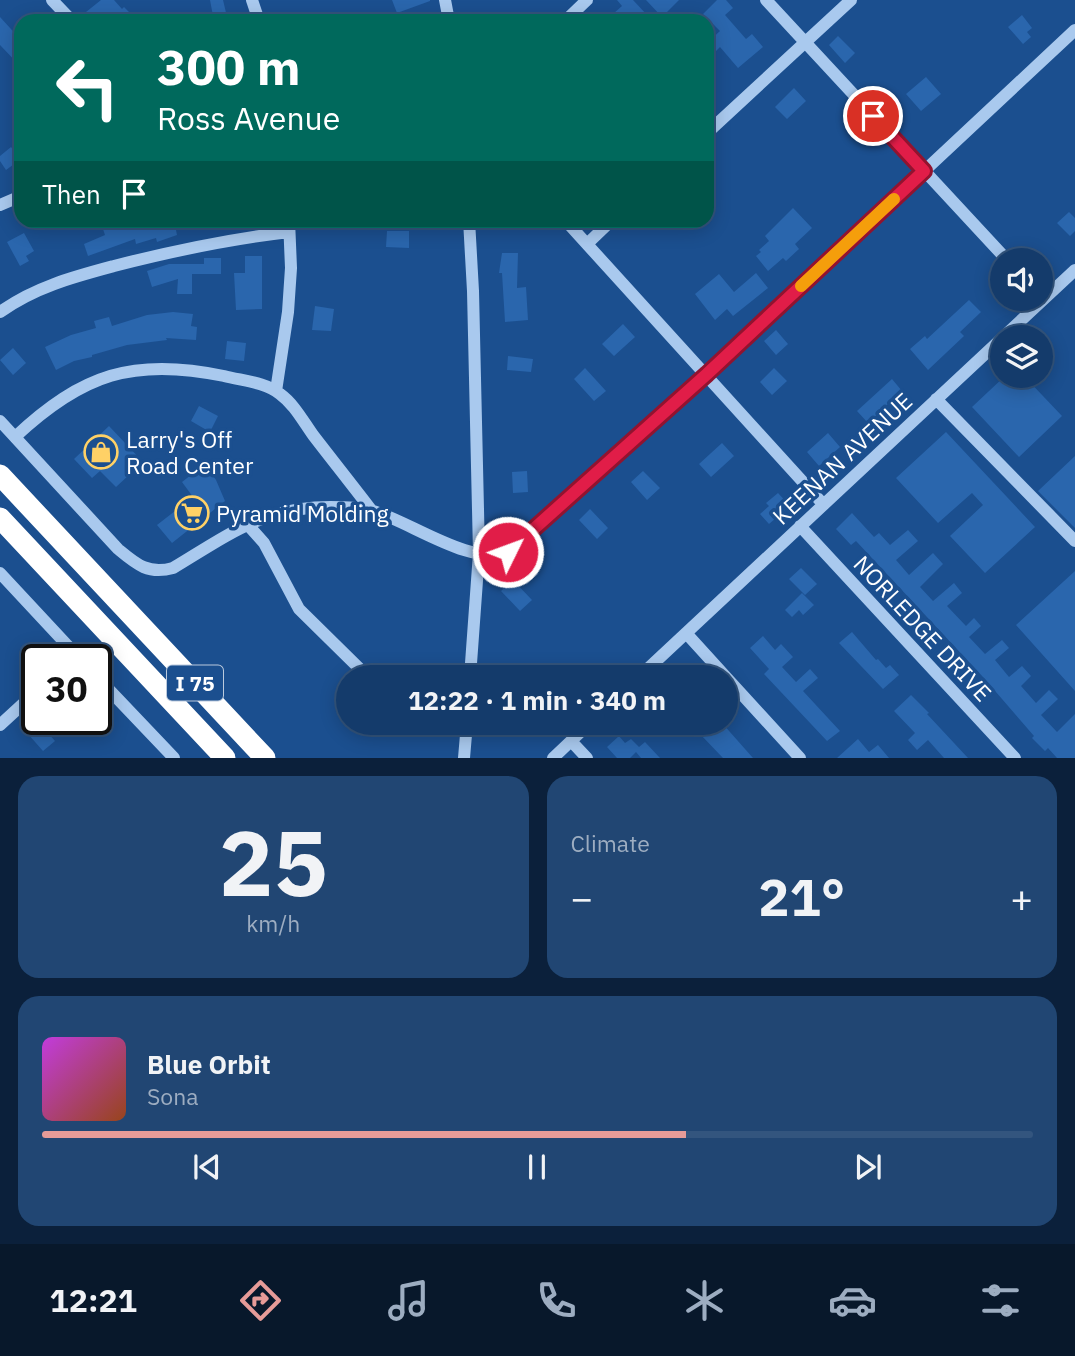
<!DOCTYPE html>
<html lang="en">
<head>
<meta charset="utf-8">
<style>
	:root { --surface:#143b6b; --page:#214673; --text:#f1f3f6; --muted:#9dadc1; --line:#33557e; --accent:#e69b98 }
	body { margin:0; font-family:"IBM Plex Sans",sans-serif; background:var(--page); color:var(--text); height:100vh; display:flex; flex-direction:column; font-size:26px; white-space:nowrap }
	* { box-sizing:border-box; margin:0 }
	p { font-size:23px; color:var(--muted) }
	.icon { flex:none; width:38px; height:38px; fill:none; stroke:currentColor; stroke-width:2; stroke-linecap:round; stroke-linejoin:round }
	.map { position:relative; height:758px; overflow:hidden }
	.side { display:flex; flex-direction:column; gap:18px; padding:18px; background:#0b203b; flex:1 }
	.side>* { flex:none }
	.hud { position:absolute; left:14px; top:14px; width:700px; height:214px; border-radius:21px; box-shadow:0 4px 18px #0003,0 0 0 2px var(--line); background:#00695c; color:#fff; overflow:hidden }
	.buttons { position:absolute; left:990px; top:248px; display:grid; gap:14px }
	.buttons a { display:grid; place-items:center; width:63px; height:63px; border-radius:50%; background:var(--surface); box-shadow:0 4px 18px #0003,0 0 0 2px var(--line); font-size:35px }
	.speed { position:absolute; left:21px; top:644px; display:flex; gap:14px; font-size:35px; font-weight:700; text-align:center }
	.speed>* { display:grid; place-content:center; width:91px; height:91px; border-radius:50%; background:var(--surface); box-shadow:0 4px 18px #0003,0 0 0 2px var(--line); line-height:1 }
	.speed .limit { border:4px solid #111; border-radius:10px; background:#fff; color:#111 }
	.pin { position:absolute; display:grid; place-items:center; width:60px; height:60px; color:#fff; margin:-30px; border:4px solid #fff; border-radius:50%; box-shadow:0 2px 7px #0007 }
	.me { position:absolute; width:77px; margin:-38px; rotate:48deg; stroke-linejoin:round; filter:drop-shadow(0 0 5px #0008) }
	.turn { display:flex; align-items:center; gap:24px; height:147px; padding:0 28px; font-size:32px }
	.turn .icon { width:91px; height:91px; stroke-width:2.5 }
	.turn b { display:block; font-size:49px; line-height:60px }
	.then { display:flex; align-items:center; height:66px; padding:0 28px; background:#0003; gap:14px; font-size:26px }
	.big { font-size:52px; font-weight:700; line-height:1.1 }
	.side .tile { flex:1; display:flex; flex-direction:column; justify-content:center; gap:10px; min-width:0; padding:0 24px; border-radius:21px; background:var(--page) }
	.side .dial { align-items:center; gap:0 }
	.dial b { font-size:91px; line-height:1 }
	.song { display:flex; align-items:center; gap:21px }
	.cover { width:84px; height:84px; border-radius:10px; background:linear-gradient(135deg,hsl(290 70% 55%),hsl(20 70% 35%)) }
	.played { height:7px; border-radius:4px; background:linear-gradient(90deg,var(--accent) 65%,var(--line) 65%) }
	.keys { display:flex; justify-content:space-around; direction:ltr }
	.heat { display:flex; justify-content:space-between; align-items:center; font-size:38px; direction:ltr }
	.side .tiles { flex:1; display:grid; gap:18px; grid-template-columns:1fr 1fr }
	.tile:last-child { grid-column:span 2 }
	.trip { position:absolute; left:336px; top:665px; width:402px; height:70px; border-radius:35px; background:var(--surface); box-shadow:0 4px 18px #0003,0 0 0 2px var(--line); font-weight:700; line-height:70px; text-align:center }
	.tabs { display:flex; height:112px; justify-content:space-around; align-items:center; background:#08182b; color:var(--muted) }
	.tabs .icon { width:49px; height:49px }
	.tabs .active { color:var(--accent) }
	.tabs b { font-size:32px; color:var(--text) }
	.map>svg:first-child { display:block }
	.building { fill:#2a66ad }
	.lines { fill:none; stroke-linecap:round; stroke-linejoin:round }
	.minor { stroke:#a9c9ee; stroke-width:12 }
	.highway { stroke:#fff; stroke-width:21 }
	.route-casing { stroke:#92132f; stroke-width:18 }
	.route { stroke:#e11d48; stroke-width:12 }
	.slow { stroke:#f59e0b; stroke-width:12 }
	.labels { text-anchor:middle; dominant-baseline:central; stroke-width:7; stroke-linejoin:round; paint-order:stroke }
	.shield { fill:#1b4f8f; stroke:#bbcadd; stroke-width:2 }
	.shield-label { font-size:21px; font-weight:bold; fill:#fff }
	.poi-label { font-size:23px; fill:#fff; stroke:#1b4f8f; text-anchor:start }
	.street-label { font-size:23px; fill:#fff; stroke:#1b4f8f }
</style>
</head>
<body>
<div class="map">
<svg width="1075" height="758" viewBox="0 0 1075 758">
	<rect width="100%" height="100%" fill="#1b4f8f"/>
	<!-- building -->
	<path class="building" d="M101,0H114L122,9L124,7L131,14L124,21H117L113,17L108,21H94L86,12Z
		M210,0H223L228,21H214Z
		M392,0H430V1L397,13Z
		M617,0H633L648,16L642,21H605L622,6Z
		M646,0H679L662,17Z
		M717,0H726L733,8L725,15L746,39L752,34L763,47L738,68L720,47L713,54L707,48V43L720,31L703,14Z
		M1022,15L1032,28L1027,32L1031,37L1023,44L1008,27Z
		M0,17L21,40V67L0,45Z
		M838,36L855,53L845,63L829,45Z
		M926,77L941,94L921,111L906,94Z
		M794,88L806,101L787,119L775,107Z
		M11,147L21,159L6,170L0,161V156Z
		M793,208L812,228L795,244L799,249L786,261L783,258L768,271L756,256L761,252L759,250L769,241L765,236Z
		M1069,212L1075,218V231L1070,236L1057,223Z
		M100,220H115L117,225L131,220H199V223L176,230L177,235L157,242L156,238L136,244L135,239L88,256L84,244L105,235Z
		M387,231H409V248L386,247Z
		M24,233L34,251L26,256L29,261L20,266L7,242Z
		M502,253H518L517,288L526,287L528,320L505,322L502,273H499Z
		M245,256H262V309L236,310L234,273H245Z
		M204,258H221V274H192V294H177L178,279L152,287L147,271L169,264H204Z
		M756,273L768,288L733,316L727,309L715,320L695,294L719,274L734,292Z
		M969,300L981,312L960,332L964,336L928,370L910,349L925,336L927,339Z
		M315,306L334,309L331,331L312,330Z
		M173,312L193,314L191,326L197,327L196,340L166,338L167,340L127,345L92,355V357L74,361L56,370L45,347L71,335L96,328L94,321L109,317L112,326L147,315Z
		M623,324L635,337L614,356L602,344Z
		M776,330L788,344L776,355L764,341Z
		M227,341L246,343L244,361L225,359Z
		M13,348L26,363L13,375L0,360Z
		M508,356L533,359L531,372L507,370Z
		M585,368L606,391L594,401L574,379Z
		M774,368L787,381L772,395L760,382Z
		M1005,376H1024L1062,416L1019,457L972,407Z
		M892,379L902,391L868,423L857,411Z
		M199,406L218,416L210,432L191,421Z
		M109,426L143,462L116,487L100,471L92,478L74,459Z
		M946,432L1035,527L985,573L950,536L983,505L972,493L938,523L896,478Z
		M828,433L840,447L819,466L807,452Z
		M722,443L734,456L711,477L699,464Z
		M1075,456V528L1038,491Z
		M205,464L216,480L225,501L172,543L157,525L193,497L182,482Z
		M527,471L528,492L513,493L512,472Z
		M643,471L660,488L647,500L631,482Z
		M778,493L790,506L769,524L760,514L769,506L766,503Z
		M590,509L608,528L597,539L579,520Z
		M852,513L874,537L879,533L890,545L908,530L918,541L896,560L909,575L933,553L943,564L920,587L933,601L954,583L962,593L947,606L966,626L974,618L981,626L969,637L985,654L1002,640L1009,648L995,660L1009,677L1022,666L1031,676L1021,686L1036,703L1049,690L1058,699L1041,715L1057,732L1075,714V758H1057L1048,748L1045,751L1032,738L1034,736L983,677L856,541L851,545L836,529Z
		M801,568L817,584L805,595L789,579Z
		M1075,571V691L1016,625Z
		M513,580L532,600L520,611L501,591Z
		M802,593L814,605L803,615L799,610L792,617L785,610Z
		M852,632L876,660L878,659L886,668L890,665L899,675L883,689L839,643Z
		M763,636L775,650L781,644L793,657L782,667L796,682L810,669L818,678L803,691L840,731L827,741L764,674L769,669L750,648Z
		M911,695L929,713L927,714L968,758H944L928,740L917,750L908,740L915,733L894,711Z
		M712,723H722L753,758H723L700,734Z
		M40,724L55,741L43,751L28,734Z
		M619,736L625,743L631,739L639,747L645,742L660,758H641L636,752L630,758H617L607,747Z
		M858,739L869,752L878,745L889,758H837Z"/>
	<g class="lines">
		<!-- minor -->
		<path class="minor" d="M52,0L72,21
			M252,0L259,21
			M445,0L449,21
			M766,0L1008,261
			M565,21L587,0
			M707,133L851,0
			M0,205L21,196
			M469,220L473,291L479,553L470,677
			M565,220L823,504
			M587,244L612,220
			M0,312C35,287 73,277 114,266C172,251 230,239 289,232
			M276,391L288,312L291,268L289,220
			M936,399L1075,541
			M0,421L118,549C136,564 148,575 173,568C228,535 263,507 330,507C344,507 359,507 373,511C409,521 472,567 508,552L707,374L1075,30
			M15,437C82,374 134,357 224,376C243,381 265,382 280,394C294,404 303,421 313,435C333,461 353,486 372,511
			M247,524L264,543L299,609L365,674
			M800,526L1015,758
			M0,573L81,660
			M686,633L726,677
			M96,676L174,758
			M639,677L1075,270
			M726,677L800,758
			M0,725L37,691
			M571,741L587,758
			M464,758L467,723
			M553,758L590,723"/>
		<!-- highway -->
		<path class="highway" d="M0,475L265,758
			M0,518L225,758"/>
	</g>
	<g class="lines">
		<defs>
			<path id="route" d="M508,552L707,374L924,171L873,116"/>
		</defs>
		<!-- route casing -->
		<use href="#route" class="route-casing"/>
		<!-- route -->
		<use href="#route" class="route"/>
		<!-- slow -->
		<path class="slow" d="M801,286L894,199"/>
	</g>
	<!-- icons -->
	<defs>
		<symbol id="shop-ring" viewBox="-11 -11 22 22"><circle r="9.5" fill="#1b4f8f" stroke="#ffd166" stroke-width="1.5"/><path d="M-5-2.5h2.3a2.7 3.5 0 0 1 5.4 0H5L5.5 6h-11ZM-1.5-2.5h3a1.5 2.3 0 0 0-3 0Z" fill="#ffd166"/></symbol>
		<symbol id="supermarket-ring" viewBox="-11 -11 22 22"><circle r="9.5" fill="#1b4f8f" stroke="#ffd166" stroke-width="1.5"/><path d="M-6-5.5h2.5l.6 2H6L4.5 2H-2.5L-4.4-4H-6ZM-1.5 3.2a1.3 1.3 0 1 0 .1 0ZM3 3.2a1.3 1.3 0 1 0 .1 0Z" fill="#ffd166"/></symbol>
	</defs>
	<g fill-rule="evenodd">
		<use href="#shop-ring" x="82" y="433" width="38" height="38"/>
		<use href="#supermarket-ring" x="173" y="494" width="38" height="38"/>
	</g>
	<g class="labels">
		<!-- shield labels -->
		<rect class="shield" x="167" y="665.5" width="56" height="35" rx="5"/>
		<g class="shield-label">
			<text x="195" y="683">I 75</text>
		</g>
		<!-- poi labels -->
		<g class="poi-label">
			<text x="126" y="439">Larry's Off<tspan x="126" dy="26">Road Center</tspan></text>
			<text x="216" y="513">Pyramid Molding</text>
		</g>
		<!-- street labels -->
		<g class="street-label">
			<text transform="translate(842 458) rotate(-43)">KEENAN AVENUE</text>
			<text transform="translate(923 628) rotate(47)">NORLEDGE DRIVE</text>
		</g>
	</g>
</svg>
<div class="buttons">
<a><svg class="icon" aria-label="sound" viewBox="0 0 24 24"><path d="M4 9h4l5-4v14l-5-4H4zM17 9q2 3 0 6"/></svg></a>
<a><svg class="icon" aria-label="layers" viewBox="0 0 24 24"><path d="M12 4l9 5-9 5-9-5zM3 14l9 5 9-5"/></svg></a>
</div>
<div class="speed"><div class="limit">30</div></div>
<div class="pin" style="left:873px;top:116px;background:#d93025"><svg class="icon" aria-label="arrive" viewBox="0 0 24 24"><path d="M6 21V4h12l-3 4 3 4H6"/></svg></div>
<svg class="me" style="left:508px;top:552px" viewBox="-20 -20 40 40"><circle r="17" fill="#e11d48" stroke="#fff" stroke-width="3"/><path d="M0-11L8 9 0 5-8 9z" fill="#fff"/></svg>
<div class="trip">12:22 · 1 min · 340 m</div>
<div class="hud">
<div class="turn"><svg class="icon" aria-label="left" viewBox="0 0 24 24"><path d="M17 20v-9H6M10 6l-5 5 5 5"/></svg><div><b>300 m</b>Ross Avenue</div></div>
<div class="then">Then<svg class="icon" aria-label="arrive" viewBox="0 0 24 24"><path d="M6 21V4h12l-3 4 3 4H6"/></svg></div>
</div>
</div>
<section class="side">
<div class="tiles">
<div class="tile dial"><b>25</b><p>km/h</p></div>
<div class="tile"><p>Climate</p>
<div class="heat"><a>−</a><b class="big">21°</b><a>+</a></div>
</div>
<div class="tile">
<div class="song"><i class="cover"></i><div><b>Blue Orbit</b><p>Sona</p></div></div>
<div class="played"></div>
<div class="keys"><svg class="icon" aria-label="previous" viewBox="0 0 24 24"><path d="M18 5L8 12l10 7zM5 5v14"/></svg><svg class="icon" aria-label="pause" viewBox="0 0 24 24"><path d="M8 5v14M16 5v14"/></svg><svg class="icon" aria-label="next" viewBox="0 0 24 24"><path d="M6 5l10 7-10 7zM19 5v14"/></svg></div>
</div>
</div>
</section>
<nav class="tabs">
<b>12:21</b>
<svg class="icon active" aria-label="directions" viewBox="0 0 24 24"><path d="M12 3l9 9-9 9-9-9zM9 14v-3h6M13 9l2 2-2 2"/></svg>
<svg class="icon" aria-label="music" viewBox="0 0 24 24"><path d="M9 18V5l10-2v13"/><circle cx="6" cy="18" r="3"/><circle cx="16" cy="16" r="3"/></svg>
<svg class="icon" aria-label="phone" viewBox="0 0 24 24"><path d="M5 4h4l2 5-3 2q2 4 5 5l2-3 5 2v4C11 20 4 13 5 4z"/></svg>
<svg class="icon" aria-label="climate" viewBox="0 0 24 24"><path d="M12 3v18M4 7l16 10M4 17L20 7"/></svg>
<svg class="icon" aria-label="car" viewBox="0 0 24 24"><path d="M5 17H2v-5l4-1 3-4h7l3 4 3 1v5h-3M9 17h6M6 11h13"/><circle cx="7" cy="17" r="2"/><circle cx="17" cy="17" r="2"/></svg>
<svg class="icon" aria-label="filters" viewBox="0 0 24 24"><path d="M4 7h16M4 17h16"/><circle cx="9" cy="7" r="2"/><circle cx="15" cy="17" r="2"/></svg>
</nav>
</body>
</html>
